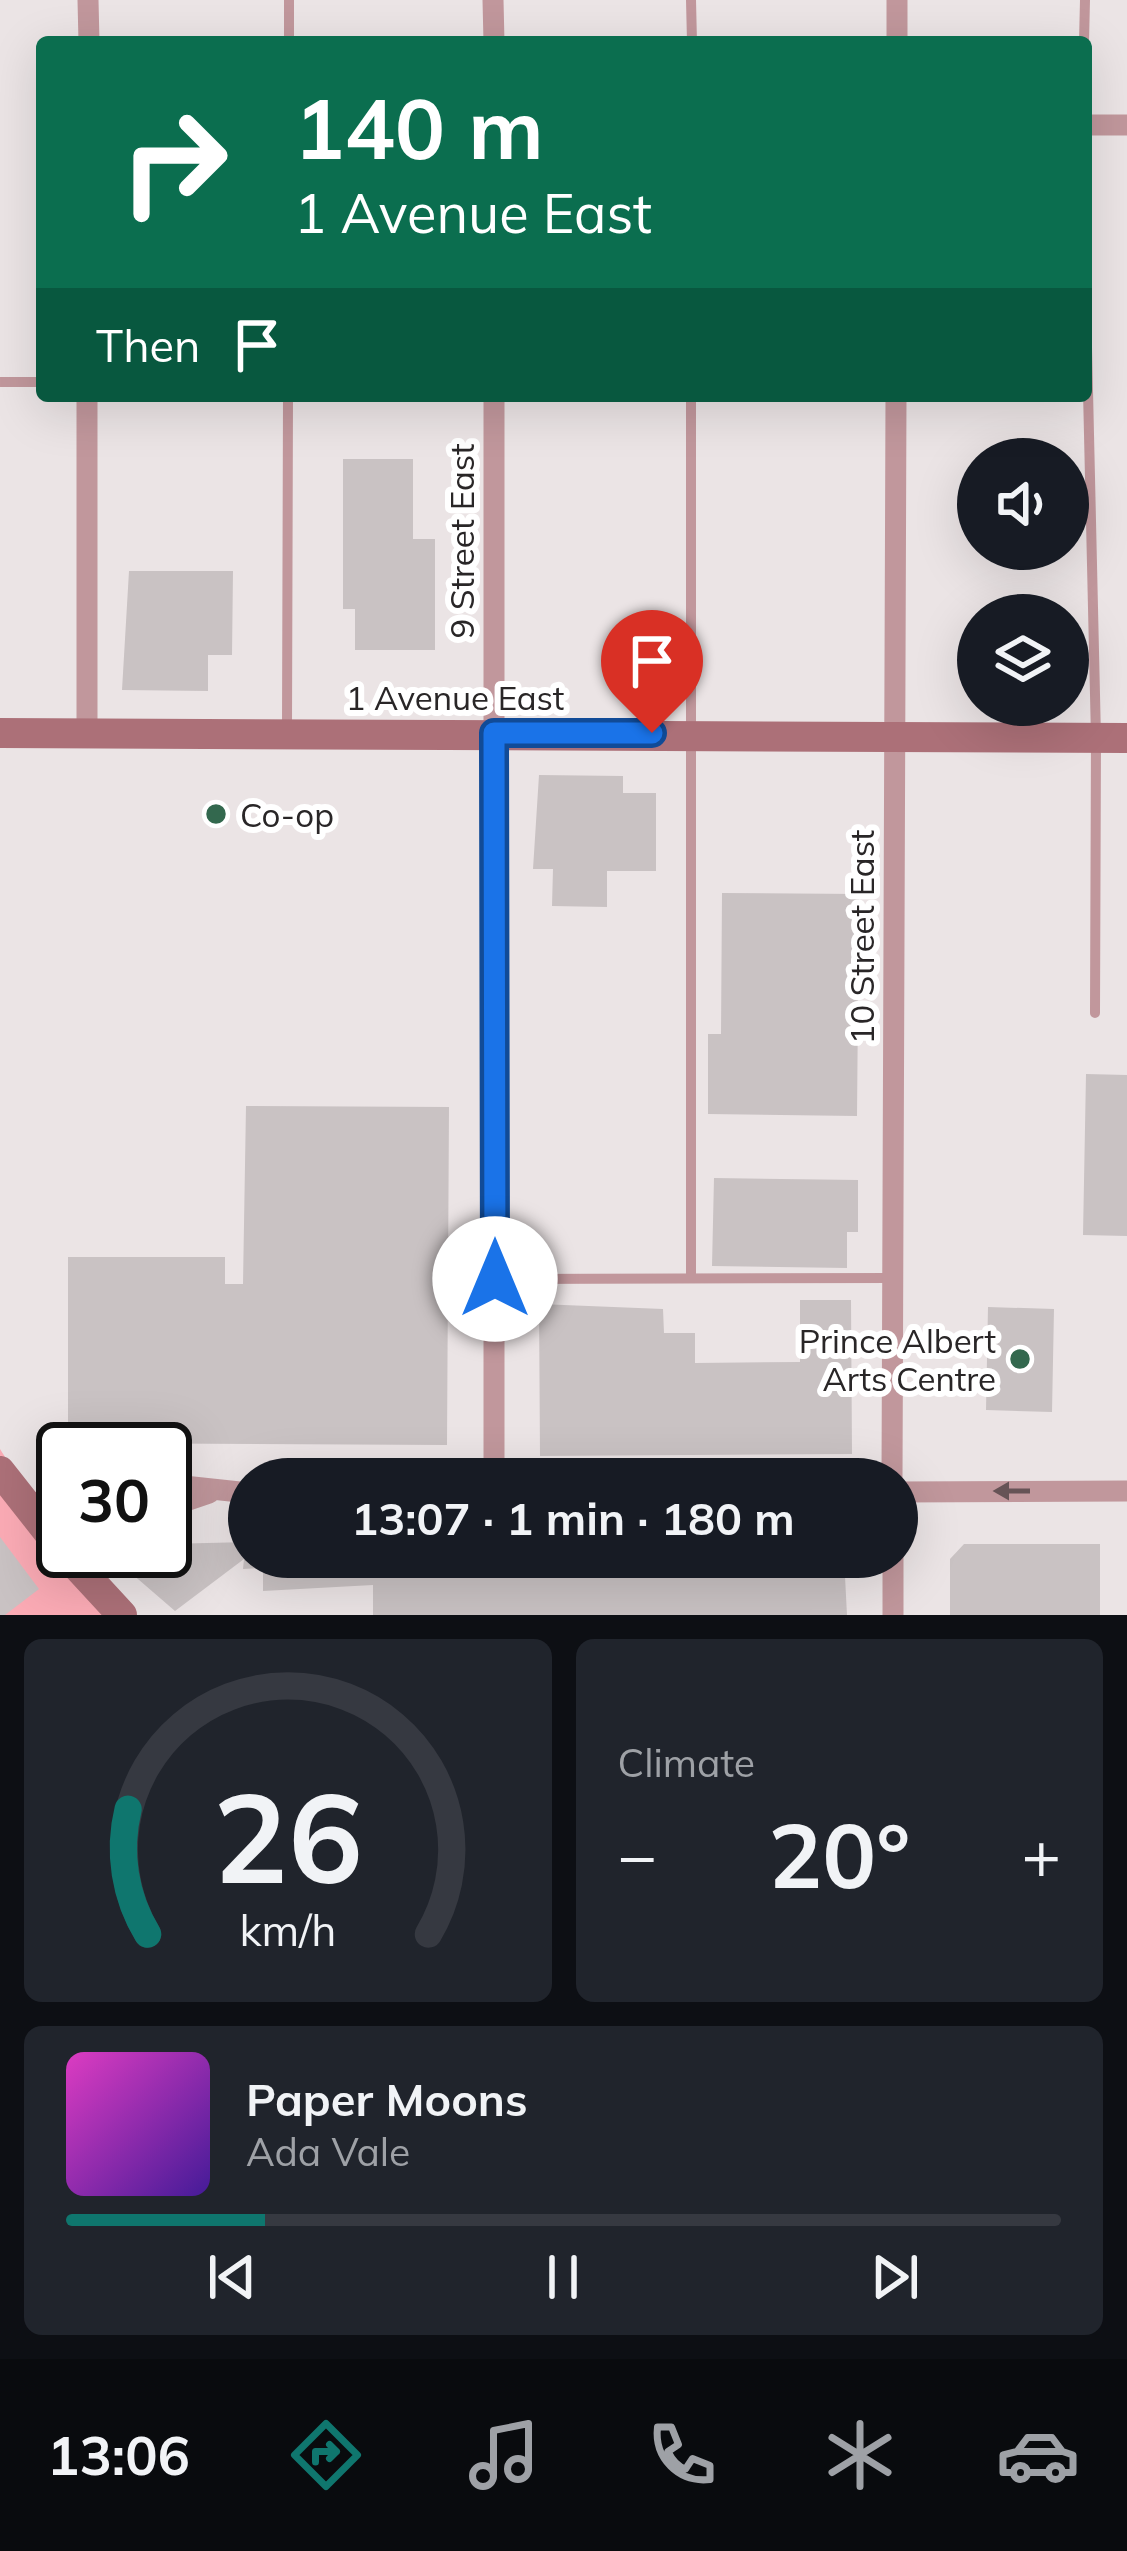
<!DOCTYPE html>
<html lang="en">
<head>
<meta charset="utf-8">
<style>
	:root { --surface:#171b24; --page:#20242c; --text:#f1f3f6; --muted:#9ea1a6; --line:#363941; --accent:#0f766e }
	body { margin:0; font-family:Mulish,sans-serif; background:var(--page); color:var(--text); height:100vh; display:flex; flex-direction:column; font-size:45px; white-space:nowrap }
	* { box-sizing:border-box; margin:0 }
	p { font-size:39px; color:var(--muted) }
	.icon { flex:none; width:66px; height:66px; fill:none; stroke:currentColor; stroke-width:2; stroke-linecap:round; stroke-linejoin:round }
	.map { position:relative; height:1615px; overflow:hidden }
	.sheet { display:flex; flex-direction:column; gap:24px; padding:24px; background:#0d0f14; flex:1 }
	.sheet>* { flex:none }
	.banner { position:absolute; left:36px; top:36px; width:1056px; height:366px; border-radius:12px; box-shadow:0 12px 48px #0002; background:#0b6e4f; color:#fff; overflow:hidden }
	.controls { position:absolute; left:957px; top:438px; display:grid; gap:24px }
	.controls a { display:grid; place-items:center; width:132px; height:132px; border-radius:50%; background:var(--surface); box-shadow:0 12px 48px #0002; font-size:60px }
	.speed { position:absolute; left:36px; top:1422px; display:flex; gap:24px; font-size:60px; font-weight:700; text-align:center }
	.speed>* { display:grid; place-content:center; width:156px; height:156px; border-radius:50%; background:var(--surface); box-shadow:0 12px 48px #0002; line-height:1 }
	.speed .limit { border:6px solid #111; border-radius:18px; background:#fff; color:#111 }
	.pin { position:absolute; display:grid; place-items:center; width:102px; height:102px; color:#fff; margin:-123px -51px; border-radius:50% 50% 50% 0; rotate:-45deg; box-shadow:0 0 12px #0007 }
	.pin .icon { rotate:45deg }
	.me { position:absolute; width:132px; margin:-66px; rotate:0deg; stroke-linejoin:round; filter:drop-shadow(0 0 9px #0008) }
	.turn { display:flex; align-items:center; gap:42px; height:252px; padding:0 60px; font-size:54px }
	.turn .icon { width:156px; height:156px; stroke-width:2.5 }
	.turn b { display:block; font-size:84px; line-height:102px }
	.then { display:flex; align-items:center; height:114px; padding:0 60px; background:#0003; gap:24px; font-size:45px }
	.big { font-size:90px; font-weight:700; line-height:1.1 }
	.sheet .card { flex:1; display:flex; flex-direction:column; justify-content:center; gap:18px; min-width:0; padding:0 42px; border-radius:18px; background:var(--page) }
	.sheet .dial { align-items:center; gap:0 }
	.dial svg { height:312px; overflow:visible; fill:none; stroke:var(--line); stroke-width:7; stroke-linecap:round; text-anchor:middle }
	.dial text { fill:var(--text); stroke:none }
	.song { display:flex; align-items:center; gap:36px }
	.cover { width:144px; height:144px; border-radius:18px; background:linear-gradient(135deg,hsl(310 70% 55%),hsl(260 70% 35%)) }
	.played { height:12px; border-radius:6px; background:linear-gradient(90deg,var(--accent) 20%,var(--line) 20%) }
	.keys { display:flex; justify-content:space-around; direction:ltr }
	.heat { display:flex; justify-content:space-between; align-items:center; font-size:66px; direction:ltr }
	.sheet .tiles { flex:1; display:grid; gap:24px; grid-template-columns:1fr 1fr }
	.card:last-child { grid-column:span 2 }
	.trip { position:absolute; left:228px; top:1458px; width:690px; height:120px; border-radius:60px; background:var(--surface); box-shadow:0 12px 48px #0002; font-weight:700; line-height:120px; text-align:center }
	.dock { display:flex; height:192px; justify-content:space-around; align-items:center; background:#090b0e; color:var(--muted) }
	.dock .icon { width:84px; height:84px }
	.dock .selected { color:var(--accent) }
	.dock b { font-size:54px; color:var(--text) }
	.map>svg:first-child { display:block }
	.green { fill:#fbabb5 }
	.building { fill:#c9c2c3 }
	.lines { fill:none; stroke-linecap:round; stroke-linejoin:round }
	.lane { stroke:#c1979c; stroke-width:10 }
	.street { stroke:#c1979c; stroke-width:21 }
	.secondary { stroke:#ac7078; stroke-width:30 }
	.oneway { fill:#665356 }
	.route-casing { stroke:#114b97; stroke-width:30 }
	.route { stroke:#1a73e8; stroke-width:21 }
	.poi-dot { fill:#33684e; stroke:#fff; stroke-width:4.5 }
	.labels { text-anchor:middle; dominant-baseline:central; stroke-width:12; stroke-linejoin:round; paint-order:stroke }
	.street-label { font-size:33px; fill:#292627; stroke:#fff }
	.poi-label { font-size:33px; fill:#292627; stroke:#fff; text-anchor:start }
</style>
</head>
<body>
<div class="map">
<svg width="1127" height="1615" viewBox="0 0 1127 1615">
	<rect width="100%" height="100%" fill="#ebe4e5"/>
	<!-- green -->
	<path class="green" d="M0,1449L63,1550L123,1615H0Z"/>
	<!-- building -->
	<path class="building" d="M343,459H413V539H435V650H355V609H343Z
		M129,571H233L232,655H208V691L122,690Z
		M539,775L623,776V793H656V871H607V907L552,906L553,869H533Z
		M722,893L859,894L857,1116L708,1114V1034H721Z
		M1086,1074L1127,1075V1236L1083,1235Z
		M246,1106L449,1107L447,1445L68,1443V1257H225V1284H243Z
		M714,1178L858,1180V1232H847V1268L712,1266Z
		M800,1300H851L852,1454L540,1456L539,1304L663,1309L664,1333H695V1363L800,1362Z
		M988,1307L1054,1309L1052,1412L986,1410Z
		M0,1537L39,1589L5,1615H0Z
		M249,1542V1557H844L847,1615H373V1585L263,1591V1568L243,1569L244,1559L175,1611L131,1573L149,1551H165V1544Z
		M964,1544H1100V1615H950V1559Z"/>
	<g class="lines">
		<!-- lane -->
		<path class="lane" d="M289,0V42
			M691,0L692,42
			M1084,42L1085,0
			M1086,304L1096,738L1095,1013
			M0,382H42
			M691,396V1276
			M287,729L288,396
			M495,1279L893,1278"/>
		<!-- street -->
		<path class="street" d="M88,0L89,42
			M493,0L494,42
			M897,42V0
			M1086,125H1127
			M494,396V1479
			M87,733V396
			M892,1479L896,396
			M165,1484L249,1493
			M897,1492L1127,1491
			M25,1503L63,1502
			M165,1508L209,1493
			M893,1557V1615"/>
		<!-- secondary -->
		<path class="secondary" d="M0,733L1127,738
			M0,1471L63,1551
			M63,1551L122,1615"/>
	</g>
	<!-- one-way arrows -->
	<defs><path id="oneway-solid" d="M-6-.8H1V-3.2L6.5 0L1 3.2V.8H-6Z" transform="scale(3)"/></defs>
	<use class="oneway" href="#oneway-solid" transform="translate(1012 1491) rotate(180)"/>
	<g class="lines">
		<defs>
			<path id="route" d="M495,1279L494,733H652"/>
		</defs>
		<!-- route casing -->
		<use href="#route" class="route-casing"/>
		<!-- route -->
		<use href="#route" class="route"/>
	</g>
	<!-- markers -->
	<g class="poi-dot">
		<circle cx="216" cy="814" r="12"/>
		<circle cx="1020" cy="1359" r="12"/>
	</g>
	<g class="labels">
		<!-- street labels -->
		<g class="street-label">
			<text transform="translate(461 541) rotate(-90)">9 Street East</text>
			<text x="455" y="697">1 Avenue East</text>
			<text transform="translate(861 937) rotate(-90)">10 Street East</text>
		</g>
		<!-- poi labels -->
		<g class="poi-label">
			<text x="240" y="814">Co-op</text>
			<text x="996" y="1340" text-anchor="end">Prince Albert<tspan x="996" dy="38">Arts Centre</tspan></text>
		</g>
	</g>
</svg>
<div class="controls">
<a><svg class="icon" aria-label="sound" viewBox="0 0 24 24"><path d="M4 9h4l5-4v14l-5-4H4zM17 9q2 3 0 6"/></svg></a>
<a><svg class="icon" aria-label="layers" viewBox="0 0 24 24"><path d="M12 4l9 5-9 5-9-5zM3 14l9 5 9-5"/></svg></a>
</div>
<div class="speed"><div class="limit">30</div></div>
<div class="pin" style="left:652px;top:733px;background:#d93025"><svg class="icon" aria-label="arrive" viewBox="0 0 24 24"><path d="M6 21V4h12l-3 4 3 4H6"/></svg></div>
<svg class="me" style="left:495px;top:1279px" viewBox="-20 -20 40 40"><circle r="19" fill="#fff"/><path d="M0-13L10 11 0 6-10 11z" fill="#1a73e8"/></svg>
<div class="trip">13:07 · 1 min · 180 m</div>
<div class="banner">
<div class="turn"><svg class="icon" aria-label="right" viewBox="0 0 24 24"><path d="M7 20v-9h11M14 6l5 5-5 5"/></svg><div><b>140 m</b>1 Avenue East</div></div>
<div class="then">Then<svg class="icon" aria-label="arrive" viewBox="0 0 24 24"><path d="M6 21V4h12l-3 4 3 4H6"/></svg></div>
</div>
</div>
<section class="sheet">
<div class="tiles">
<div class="card dial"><svg viewBox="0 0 100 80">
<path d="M14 69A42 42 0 1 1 86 69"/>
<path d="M14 69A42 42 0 0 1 9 37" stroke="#0f766e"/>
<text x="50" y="56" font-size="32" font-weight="700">26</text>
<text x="50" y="72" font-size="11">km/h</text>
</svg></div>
<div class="card"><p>Climate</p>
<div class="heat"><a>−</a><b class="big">20°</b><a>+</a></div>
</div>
<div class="card">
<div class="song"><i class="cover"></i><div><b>Paper Moons</b><p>Ada Vale</p></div></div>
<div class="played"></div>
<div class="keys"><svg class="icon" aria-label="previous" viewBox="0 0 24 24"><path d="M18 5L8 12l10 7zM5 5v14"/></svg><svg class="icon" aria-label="pause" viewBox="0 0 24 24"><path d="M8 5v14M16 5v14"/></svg><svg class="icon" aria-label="next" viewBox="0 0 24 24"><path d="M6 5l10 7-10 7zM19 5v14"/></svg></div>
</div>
</div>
</section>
<nav class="dock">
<b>13:06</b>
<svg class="icon selected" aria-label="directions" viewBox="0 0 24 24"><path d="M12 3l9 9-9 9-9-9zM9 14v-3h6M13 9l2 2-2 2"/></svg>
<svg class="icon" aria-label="music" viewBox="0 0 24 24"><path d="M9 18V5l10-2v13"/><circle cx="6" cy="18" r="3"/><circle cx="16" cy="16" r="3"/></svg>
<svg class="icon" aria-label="phone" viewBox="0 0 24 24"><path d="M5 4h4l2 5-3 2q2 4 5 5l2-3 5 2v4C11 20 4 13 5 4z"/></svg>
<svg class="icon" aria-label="climate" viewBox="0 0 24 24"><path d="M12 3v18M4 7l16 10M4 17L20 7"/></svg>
<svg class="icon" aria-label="car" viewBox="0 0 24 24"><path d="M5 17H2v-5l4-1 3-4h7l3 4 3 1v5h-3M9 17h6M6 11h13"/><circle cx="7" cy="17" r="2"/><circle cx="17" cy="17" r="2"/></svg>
</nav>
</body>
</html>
